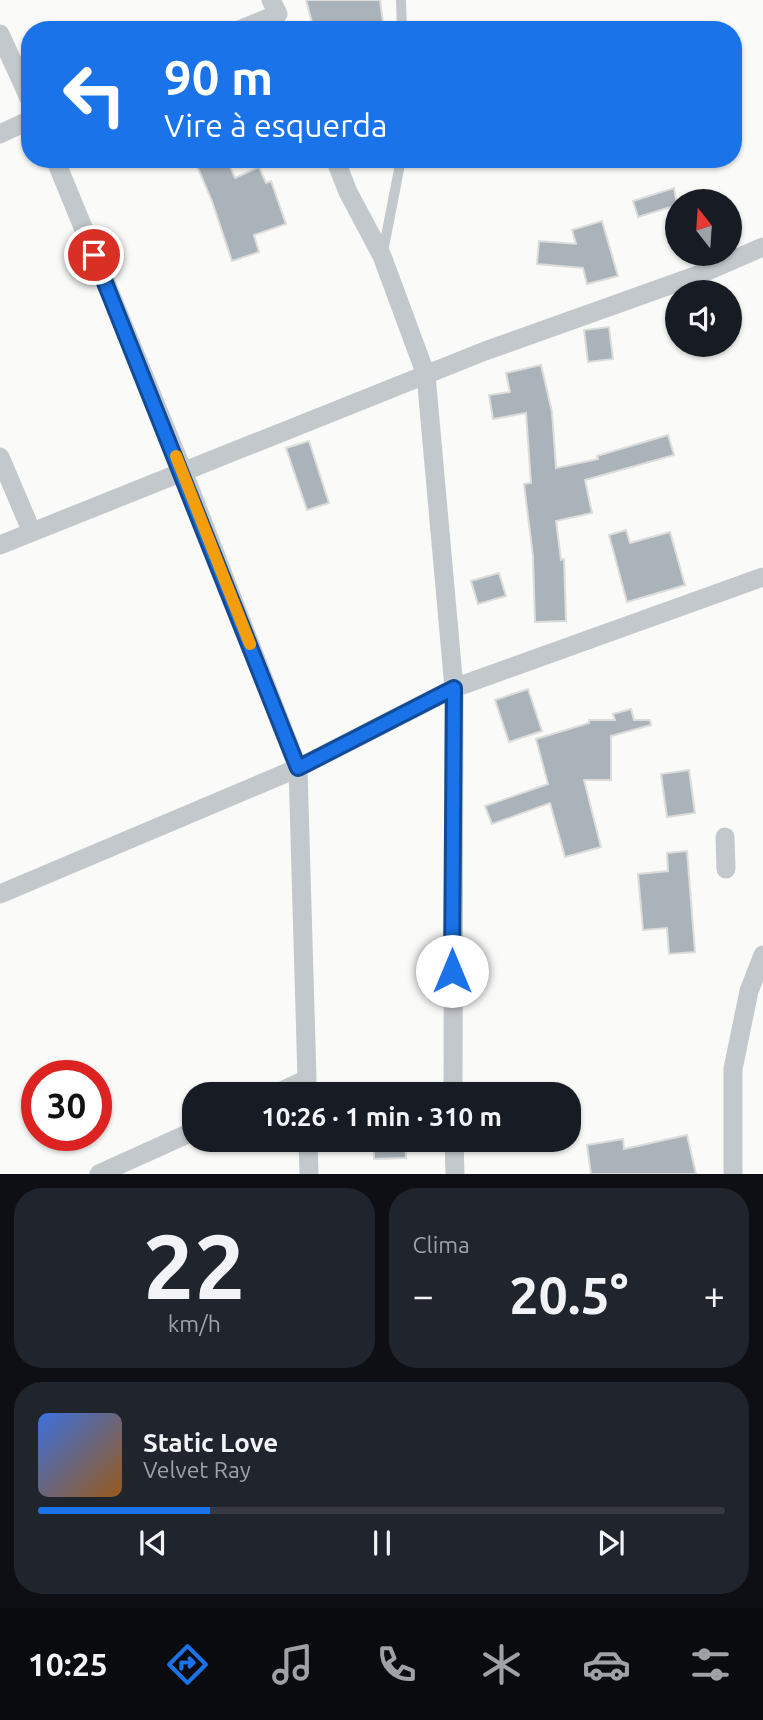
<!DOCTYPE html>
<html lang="pt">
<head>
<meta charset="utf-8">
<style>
	:root { --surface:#171b24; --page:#20242c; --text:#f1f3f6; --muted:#9ea1a6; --line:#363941; --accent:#1a73e8 }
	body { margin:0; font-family:Ubuntu,sans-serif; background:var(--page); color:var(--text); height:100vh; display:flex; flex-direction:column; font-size:26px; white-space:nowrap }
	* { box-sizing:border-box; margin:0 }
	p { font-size:23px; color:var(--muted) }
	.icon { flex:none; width:38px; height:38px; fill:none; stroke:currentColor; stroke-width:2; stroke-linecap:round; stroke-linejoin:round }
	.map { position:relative; height:1174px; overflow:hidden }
	.sheet { display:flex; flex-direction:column; gap:14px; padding:14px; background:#0d0f14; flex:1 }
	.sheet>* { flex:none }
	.guide { position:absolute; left:21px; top:21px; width:721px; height:147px; border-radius:28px; box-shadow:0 2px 5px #0004; background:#1a73e8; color:#fff; overflow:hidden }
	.needle { width:46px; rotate:343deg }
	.tools { position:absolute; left:665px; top:189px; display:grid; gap:14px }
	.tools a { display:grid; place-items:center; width:77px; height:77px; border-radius:50%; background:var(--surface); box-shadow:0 2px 5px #0004; font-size:35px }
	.speed { position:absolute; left:21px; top:1060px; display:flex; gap:14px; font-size:35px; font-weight:700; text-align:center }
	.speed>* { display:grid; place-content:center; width:91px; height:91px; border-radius:50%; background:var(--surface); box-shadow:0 2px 5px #0004; line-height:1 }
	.speed .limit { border:10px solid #d22; background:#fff; color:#111 }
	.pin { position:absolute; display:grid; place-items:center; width:60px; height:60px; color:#fff; margin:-30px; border:4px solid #fff; border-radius:50%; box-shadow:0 2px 7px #0007 }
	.me { position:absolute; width:77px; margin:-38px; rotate:0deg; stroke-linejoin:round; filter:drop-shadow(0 0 5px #0008) }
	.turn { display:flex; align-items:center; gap:24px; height:147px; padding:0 28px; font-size:32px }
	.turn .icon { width:91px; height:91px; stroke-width:2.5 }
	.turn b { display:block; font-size:49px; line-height:60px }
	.big { font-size:52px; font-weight:700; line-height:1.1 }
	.sheet .card { flex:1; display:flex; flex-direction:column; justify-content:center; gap:10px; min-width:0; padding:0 24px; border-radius:28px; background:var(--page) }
	.sheet .dial { align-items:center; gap:0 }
	.dial b { font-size:91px; line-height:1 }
	.song { display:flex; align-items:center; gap:21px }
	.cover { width:84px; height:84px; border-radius:10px; background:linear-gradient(135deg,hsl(220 70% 55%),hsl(30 70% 35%)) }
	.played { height:7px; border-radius:4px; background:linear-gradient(90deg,var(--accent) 25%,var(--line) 25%) }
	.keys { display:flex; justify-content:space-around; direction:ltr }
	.heat { display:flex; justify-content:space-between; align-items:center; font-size:38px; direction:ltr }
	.sheet .tiles { flex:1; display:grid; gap:14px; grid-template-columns:1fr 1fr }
	.card:last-child { grid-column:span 2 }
	.trip { position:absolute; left:182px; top:1082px; width:399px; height:70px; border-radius:28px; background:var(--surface); box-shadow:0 2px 5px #0004; font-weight:700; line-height:70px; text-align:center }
	.dock { display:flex; height:112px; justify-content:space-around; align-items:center; background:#090b0e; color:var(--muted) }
	.dock .icon { width:49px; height:49px }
	.dock .on { color:var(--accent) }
	.dock b { font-size:32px; color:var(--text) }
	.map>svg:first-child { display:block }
	.building { fill:#aab3b9; stroke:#dcdcda; stroke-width:2 }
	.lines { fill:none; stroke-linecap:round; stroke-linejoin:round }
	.service { stroke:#c3c8cc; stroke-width:10 }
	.minor { stroke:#c3c8cc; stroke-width:19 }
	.route-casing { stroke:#114b97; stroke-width:18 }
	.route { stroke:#1a73e8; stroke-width:12 }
	.slow { stroke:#f59e0b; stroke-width:12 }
</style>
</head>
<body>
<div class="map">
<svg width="763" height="1174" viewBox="0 0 763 1174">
	<rect width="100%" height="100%" fill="#fafaf8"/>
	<!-- building -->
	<path class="building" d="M306,0H380L384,30H314Z
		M194,159H227L235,178L259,167L266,183L271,181L286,224L254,235L259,252L232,261L212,201Z
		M674,188L677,205L638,217L633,201Z
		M602,221L618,276L587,284L583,268L537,264L539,241L576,244L572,230Z
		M609,327L613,359L588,362L584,330Z
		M541,365L552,412L556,468L598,459L597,456L668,435L674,455L585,480L592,513L556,521L561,560L564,559L566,621L535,622L533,556L524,484L531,483L526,413L493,419L489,395L510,392L506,373Z
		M309,441L329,503L307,510L286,448Z
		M626,530L630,543L670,532L685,585L627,602L609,535Z
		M499,573L506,596L478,604L471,581Z
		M528,689L542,731L509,742L495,700Z
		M631,709L634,720H650L651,725L611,736V780H584L601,847L565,857L550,803L492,824L485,806L548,784L536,739L589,723V720H615L613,714Z
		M689,770L695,813L667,817L661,774Z
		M687,851L695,952L669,954L667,928L643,930L638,874L668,871L667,853Z
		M687,1135L696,1174H591L587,1145L623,1139L624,1149Z
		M374,1139H405L406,1158L374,1159Z"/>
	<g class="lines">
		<!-- service -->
		<path class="service" d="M401,0L402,30
			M383,252L401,159"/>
		<!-- minor -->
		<path class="minor" d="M239,30L278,14L271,0
			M0,34L30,100
			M0,134L30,120
			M55,159L183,471L298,768L307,1079L275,1094
			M335,159L348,192L382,256L426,375L454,688L453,1094
			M0,457L31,530
			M0,545L485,351L698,275L763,247
			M725,837L726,869
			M0,894L298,768L454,688L763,577
			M308,1139L309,1174
			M454,1139L455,1174
			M99,1174L194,1131
			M733,1174V1069L749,991L763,955"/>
	</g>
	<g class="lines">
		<defs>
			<path id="route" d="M94,255L298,768L454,688L452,971"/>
		</defs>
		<!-- route casing -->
		<use href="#route" class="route-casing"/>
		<!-- route -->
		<use href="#route" class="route"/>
		<!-- slow -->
		<path class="slow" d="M176,456L250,644"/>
	</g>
</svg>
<div class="tools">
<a><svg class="needle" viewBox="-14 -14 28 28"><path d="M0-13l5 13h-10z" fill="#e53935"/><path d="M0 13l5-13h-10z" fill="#9ea1a6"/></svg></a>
<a><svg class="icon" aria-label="sound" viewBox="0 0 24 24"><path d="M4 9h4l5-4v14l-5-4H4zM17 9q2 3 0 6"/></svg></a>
</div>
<div class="speed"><div class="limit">30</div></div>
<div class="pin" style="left:94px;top:255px;background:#d93025"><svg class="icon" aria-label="arrive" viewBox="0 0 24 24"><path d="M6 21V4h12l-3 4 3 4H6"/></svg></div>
<svg class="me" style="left:452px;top:971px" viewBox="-20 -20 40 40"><circle r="19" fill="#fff"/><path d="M0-13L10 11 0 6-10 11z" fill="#1a73e8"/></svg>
<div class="trip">10:26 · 1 min · 310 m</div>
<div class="guide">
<div class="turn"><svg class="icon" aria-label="left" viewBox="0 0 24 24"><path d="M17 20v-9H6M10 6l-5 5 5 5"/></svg><div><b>90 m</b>Vire à esquerda</div></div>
</div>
</div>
<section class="sheet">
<div class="tiles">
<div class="card dial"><b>22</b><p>km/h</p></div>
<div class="card"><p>Clima</p>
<div class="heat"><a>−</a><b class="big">20.5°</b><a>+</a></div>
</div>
<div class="card">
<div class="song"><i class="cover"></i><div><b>Static Love</b><p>Velvet Ray</p></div></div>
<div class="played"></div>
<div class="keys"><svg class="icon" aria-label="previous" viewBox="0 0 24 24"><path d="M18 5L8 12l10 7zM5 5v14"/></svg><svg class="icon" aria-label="pause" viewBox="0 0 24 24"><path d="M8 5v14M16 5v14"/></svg><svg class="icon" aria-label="next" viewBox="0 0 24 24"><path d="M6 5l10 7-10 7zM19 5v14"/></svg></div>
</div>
</div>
</section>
<nav class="dock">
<b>10:25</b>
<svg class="icon on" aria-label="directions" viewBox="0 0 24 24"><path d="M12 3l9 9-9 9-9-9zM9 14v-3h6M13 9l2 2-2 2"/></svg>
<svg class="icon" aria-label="music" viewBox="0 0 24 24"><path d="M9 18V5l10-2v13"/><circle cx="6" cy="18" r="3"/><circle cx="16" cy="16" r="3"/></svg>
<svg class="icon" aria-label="phone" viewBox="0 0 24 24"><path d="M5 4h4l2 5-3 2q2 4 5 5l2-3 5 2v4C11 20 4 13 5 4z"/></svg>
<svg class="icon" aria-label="climate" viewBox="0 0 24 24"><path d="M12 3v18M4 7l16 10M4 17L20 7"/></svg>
<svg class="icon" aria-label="car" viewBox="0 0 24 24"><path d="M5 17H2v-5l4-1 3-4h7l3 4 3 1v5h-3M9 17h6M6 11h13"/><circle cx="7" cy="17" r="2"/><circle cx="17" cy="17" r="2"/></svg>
<svg class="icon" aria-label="filters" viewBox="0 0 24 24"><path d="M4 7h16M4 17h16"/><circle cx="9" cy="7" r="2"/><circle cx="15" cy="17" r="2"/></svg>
</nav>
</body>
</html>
